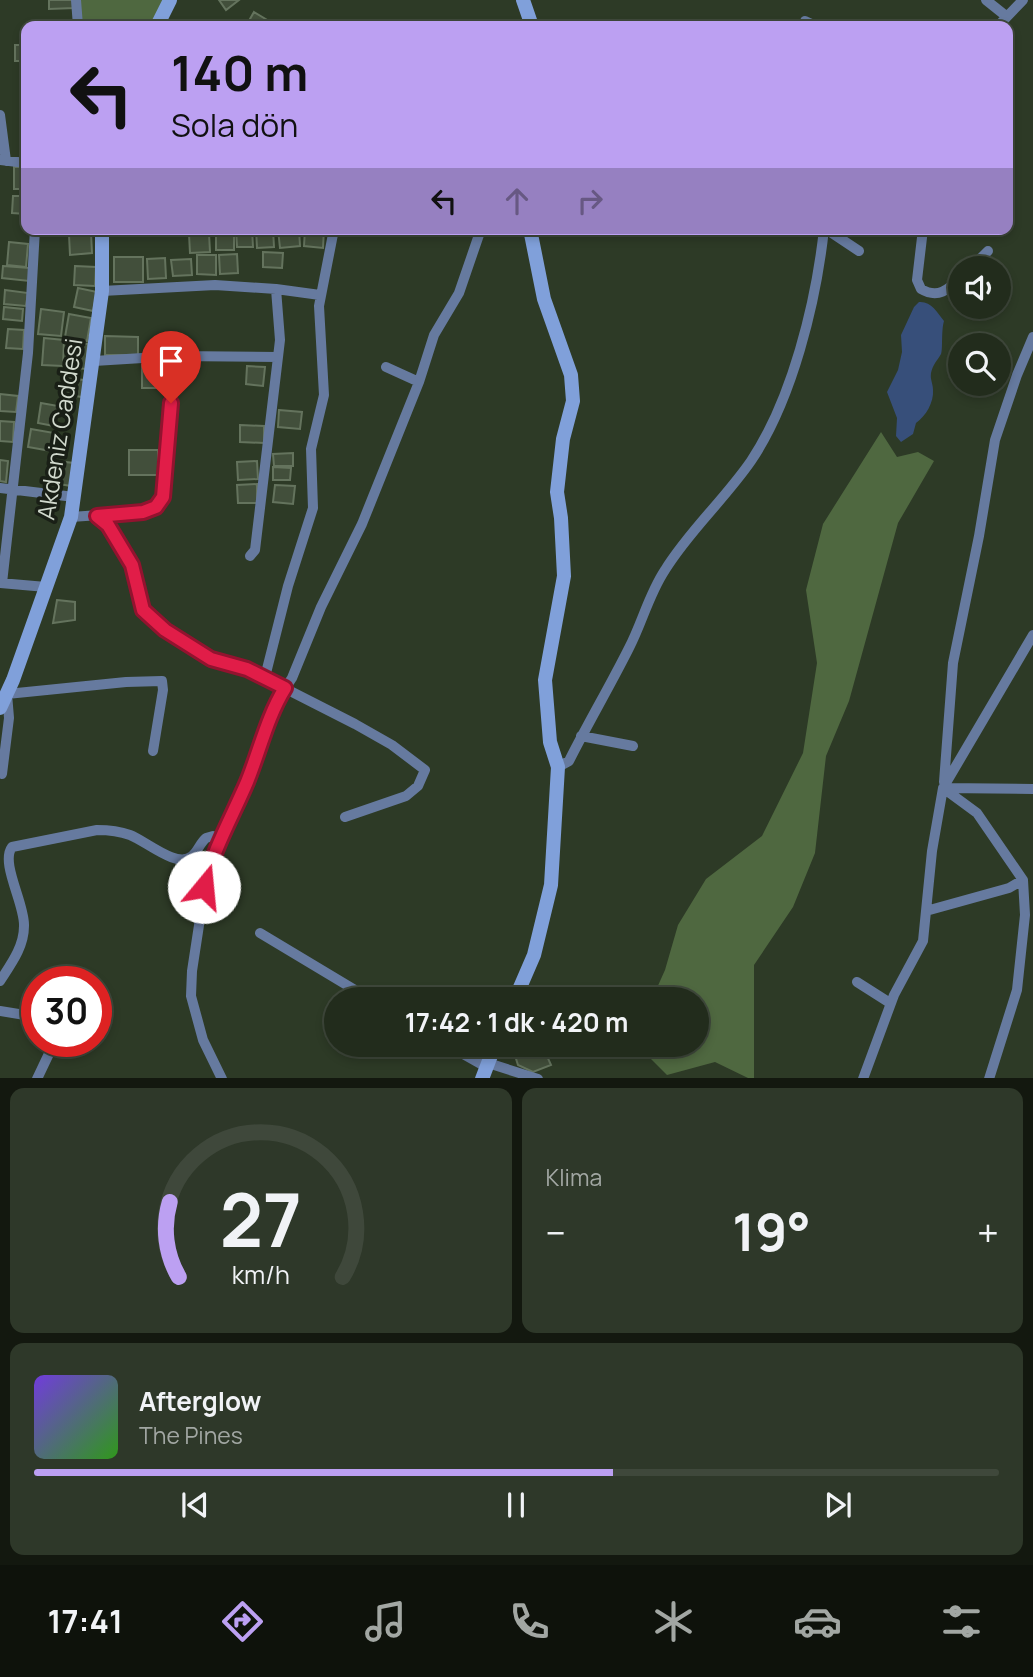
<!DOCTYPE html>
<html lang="tr">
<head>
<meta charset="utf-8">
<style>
	:root { --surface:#222c1c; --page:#2e3829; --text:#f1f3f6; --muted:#a2a7a3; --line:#3f483b; --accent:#bca0f2 }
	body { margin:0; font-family:Manrope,sans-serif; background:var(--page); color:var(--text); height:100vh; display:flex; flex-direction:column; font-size:26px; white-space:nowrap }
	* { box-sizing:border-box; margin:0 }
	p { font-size:23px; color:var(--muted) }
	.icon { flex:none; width:38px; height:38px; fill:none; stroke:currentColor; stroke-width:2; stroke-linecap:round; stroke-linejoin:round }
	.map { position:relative; height:1078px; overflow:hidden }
	.sheet { display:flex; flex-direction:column; gap:10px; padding:10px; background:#13180f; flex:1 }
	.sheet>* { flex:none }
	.top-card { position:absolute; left:21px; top:21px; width:992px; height:214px; border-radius:14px; box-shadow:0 4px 10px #0003,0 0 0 2px var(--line); background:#bca0f2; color:#111; overflow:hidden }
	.controls { position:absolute; left:948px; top:256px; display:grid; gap:14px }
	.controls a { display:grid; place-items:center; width:63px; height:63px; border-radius:50%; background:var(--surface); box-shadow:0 4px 10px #0003,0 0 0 2px var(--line); font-size:35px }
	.speed { position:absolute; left:21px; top:966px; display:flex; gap:14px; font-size:35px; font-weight:700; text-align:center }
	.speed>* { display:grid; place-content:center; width:91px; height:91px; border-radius:50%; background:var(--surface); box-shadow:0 4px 10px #0003,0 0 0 2px var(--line); line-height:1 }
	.speed .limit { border:10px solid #d22; background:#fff; color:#111 }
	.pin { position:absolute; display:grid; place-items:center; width:60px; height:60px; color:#fff; margin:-72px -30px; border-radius:50% 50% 50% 0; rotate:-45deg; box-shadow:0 0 7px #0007 }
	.pin .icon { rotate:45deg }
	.me { position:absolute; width:77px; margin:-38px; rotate:17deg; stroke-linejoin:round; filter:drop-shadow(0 0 5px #0008) }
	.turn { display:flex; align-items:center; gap:24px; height:147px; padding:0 35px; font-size:32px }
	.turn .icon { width:91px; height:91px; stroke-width:2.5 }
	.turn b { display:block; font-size:49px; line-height:60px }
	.lanes { display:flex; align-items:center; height:66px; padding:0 35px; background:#0003; justify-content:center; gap:35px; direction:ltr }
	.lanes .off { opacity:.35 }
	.big { font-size:52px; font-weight:700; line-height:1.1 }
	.sheet .widget { flex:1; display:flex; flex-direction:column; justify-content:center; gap:10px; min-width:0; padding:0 24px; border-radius:14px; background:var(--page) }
	.sheet .dial { align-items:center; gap:0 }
	.dial svg { height:182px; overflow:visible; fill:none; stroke:var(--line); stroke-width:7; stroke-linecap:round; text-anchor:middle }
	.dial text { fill:var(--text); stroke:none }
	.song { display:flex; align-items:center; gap:21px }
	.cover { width:84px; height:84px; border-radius:10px; background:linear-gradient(135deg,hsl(260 70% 55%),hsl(110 70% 35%)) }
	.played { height:7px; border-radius:4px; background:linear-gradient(90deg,var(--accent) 60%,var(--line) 60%) }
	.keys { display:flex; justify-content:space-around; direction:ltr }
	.heat { display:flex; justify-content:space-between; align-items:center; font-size:38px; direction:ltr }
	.sheet .tiles { flex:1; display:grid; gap:10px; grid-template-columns:1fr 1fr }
	.widget:last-child { grid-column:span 2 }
	.trip { position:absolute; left:324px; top:987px; width:385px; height:70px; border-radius:35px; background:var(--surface); box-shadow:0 4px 10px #0003,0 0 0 2px var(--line); font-weight:700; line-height:70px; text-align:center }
	.tab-bar { display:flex; height:112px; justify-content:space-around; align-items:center; background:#0e120b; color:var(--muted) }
	.tab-bar .icon { width:49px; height:49px }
	.tab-bar .selected { color:var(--accent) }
	.tab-bar b { font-size:32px; color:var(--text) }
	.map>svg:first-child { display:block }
	.green { fill:#4f6840 }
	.water { fill:#374f7a }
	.building { fill:#424f3b; stroke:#64735d; stroke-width:2 }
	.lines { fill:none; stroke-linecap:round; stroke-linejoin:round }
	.street { stroke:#667a9f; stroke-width:10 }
	.secondary { stroke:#80a0da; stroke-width:14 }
	.route-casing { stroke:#92132f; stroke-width:18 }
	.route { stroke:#e11d48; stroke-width:12 }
	.labels { text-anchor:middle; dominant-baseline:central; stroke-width:7; stroke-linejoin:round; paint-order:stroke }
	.street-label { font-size:24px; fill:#d1d9cd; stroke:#191f16 }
</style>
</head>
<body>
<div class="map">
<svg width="1033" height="1079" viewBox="0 0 1033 1079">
	<rect width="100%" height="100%" fill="#2d3a26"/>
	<!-- green -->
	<path class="green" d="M75,0H175L164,26H77Z
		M881,432L897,457L918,452L934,461L898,523L849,701L826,756L815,853L793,907L754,965V1078H748L715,1062L667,1075L645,1053V1045H696V999H652L665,970L678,925L706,879L762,836L803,753L817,663L806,590L823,524Z"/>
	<!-- water -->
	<path class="water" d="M919,302C931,301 937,312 944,321C941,331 943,349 941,354C937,361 933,364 931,373C930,380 933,383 933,390C934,402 926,416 916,423L913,434L901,442L896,436L897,418L887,392L898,370L902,352L901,335L914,307Z"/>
	<!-- building -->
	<path class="building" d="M49,0H73L74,8L49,9Z
		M219,0H239L226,10Z
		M254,12L269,21L266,26H246Z
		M15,45H26V61H15Z
		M22,72H26V92H23Z
		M14,167H26V189H14Z
		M13,196H26V214L12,213Z
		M236,229H252L253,247H237Z
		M256,229H273L274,247L257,248Z
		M278,229H299L300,246L280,248Z
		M305,229H324L323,248L304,246Z
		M216,232H234V250H216Z
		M91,233L92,253L70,255L69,235Z
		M209,233L210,252L190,253L189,234Z
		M9,242L28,244L26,267L7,265Z
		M263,252L283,253L282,268L263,267Z
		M237,254L238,273L220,274L219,255Z
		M197,255H216V275L197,274Z
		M114,257H143V282H114Z
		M165,258L166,278L148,279L147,259Z
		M191,259L192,275L173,276L171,260Z
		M3,266L30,268L29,281L2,278Z
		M75,266L96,267L95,286L74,285Z
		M78,288L97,292L93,311L74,307Z
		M5,290L28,293L26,306L4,304Z
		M4,307L23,309L22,321L3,319Z
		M41,309L64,312L61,336L38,334Z
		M69,314L91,318L87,341L65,337Z
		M8,329L24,330L23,349L6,348Z
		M105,336L138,337V355H105Z
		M44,338L64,340L63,366L42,365Z
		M67,342L88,344L86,369L65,367Z
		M142,365H169V388H142Z
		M247,366L265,367L263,386L246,384Z
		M64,378L84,380L82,397L62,394Z
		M0,394L18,396L16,412L0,411Z
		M41,403L58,406L54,426L38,423Z
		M279,410L302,412L300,429L278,427Z
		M0,421L14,422L13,442L0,441Z
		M240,425L264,426V443L240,442Z
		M31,429L54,433L51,451L28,447Z
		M129,450H158L159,475H129Z
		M293,453V466H274L273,454Z
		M0,460L8,461L6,482L0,481Z
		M56,461L74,463L71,486L53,483Z
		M257,461L258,479L238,480L237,462Z
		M273,467L291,468L290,480H273Z
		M257,484V503H238L237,485Z
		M275,485L295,486L293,504L273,502Z
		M57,600L75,602V620L53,623Z
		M524,1045H542L551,1065L533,1072L518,1065L513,1049Z"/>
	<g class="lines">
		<!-- street -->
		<path class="street" d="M76,0L78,26
			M986,0L1006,16
			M805,21L816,26
			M998,26L1023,0
			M0,115L6,161
			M0,160L26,163
			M826,229L859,251
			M923,229L917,280L921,289C938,299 948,290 961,277
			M971,268L988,251
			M276,289L320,295
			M102,291L215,285L276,289L280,340L278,357L255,550L250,556
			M94,361L175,356L278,357
			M386,367L419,382
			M0,488L74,497
			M97,516L108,525L132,565L143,610L165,630L211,659L247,669L355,724L392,745L425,770L418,786L406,796L345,817
			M71,517L143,512L156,507L163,497L175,356
			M0,583L46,587
			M2,583L28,353L35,229
			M265,677L288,586L313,508L311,449L324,395L319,306L334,229
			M581,736L633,746
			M558,767L569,761C588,723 610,686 629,648C642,623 649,594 665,570C689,531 724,500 751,461C792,400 816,303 824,229
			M2,774L9,718L7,694L126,682L162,681L163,690L153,751
			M944,782L953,663L979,536L995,440L1017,375L1033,337
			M943,788L977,813L1023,880L1025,915L1017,990L989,1079
			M943,788L1033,789
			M926,911L1009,888L1023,880
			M260,933L370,999
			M0,981C11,964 24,947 24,926C25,904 0,863 12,847L97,830C108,830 119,831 130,835C146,841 177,869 192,856C198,851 200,843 206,838L213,836L220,839
			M857,982L890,1003
			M0,1011L37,1017
			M447,1045L486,1067
			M488,1063L538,1079
			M37,1079L55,1041
			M222,1079L203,1040L191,996L192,971L207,873L252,768L274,705L292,678L321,607L362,524L419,382L434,335L459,293L481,229
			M863,1079L894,995L923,941L932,851L943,788L1033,635"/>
		<!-- secondary -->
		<path class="secondary" d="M523,0L532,26
			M157,26L170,0
			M0,708L13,680L71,517L102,291V229
			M515,999L534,955L551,885L558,767L550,742L545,680L564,576L561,518L557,492L563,439L573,401L571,375L544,299L530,229
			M482,1079L495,1045"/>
	</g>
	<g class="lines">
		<defs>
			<path id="route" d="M171,403L163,497L156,507L143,512L97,516L108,525L132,565L143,610L165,630L211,659L247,669L285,688C267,717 260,750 247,782C232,817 213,850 204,887"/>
		</defs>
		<!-- route casing -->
		<use href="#route" class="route-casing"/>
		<!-- route -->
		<use href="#route" class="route"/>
	</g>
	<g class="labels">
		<!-- street labels -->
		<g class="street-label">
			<text transform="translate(59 429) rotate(-81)">Akdeniz Caddesi</text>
		</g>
	</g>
</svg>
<div class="controls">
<a><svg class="icon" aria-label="sound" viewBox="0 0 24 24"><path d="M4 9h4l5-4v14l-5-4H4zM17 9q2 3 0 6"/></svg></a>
<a><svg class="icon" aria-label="search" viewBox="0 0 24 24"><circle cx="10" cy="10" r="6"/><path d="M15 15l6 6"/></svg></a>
</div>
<div class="speed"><div class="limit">30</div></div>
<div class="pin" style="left:171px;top:403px;background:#d93025"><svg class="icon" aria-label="arrive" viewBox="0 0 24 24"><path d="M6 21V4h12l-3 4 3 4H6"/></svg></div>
<svg class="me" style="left:204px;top:887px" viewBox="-20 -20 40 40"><circle r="19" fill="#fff"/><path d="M0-13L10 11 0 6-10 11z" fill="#e11d48"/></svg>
<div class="trip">17:42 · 1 dk · 420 m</div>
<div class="top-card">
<div class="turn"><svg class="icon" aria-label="left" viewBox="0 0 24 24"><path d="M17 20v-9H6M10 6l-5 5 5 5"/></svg><div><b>140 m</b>Sola dön</div></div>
<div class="lanes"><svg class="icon" aria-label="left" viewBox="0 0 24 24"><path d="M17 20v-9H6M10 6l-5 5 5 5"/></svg><svg class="icon off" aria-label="ahead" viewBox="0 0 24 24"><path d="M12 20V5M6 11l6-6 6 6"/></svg><svg class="icon off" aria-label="right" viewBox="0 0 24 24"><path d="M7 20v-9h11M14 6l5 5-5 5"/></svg></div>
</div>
</div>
<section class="sheet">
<div class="tiles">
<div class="widget dial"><svg viewBox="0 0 100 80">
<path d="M14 69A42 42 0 1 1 86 69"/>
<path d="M14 69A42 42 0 0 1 10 36" stroke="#bca0f2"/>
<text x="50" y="56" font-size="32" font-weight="700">27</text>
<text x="50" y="72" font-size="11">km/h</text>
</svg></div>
<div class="widget"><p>Klima</p>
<div class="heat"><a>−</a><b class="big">19°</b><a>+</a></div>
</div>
<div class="widget">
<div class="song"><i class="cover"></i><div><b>Afterglow</b><p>The Pines</p></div></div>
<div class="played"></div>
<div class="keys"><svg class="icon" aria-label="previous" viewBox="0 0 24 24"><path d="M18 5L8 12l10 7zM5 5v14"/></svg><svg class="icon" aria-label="pause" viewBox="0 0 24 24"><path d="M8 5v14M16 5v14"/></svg><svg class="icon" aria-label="next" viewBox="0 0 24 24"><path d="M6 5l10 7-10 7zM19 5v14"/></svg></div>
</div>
</div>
</section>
<nav class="tab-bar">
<b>17:41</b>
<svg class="icon selected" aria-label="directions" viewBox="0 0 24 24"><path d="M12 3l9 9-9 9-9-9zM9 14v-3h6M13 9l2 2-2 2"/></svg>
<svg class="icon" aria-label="music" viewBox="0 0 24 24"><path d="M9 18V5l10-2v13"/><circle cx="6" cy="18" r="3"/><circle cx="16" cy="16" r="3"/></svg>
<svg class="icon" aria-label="phone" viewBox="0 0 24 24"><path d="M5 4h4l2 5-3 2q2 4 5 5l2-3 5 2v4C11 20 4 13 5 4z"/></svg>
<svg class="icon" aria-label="climate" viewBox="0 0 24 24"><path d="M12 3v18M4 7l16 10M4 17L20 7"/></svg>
<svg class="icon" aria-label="car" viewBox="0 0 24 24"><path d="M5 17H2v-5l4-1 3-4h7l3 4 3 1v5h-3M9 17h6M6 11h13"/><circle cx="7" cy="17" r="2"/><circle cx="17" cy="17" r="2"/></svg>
<svg class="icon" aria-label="filters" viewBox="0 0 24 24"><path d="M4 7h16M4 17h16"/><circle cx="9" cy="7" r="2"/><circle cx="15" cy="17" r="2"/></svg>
</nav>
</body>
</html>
